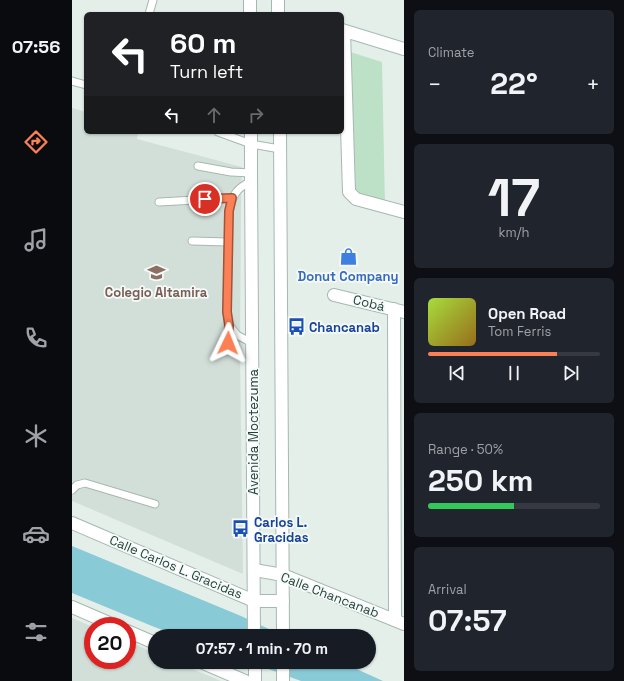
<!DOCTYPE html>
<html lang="en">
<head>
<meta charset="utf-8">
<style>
	:root { --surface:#171b24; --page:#20242c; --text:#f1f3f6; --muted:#9ea1a6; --line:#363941; --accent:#fb8056 }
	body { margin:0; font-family:"Space Grotesk",sans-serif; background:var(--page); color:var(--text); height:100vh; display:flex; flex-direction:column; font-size:15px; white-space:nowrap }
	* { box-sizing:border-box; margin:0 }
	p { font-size:13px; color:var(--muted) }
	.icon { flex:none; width:22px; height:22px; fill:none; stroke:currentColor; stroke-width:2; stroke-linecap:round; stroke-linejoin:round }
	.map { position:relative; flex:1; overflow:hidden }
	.sheet { display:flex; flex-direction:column; gap:10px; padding:10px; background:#0d0f14; width:220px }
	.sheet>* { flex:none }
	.hud { position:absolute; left:12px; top:12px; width:260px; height:122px; border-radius:6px; box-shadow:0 1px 3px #0004; background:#202124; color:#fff; overflow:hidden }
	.speed { position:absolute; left:12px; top:617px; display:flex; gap:8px; font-size:20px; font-weight:700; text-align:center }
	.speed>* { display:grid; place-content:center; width:52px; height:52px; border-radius:50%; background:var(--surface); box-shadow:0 1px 3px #0004; line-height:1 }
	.speed .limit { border:6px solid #d22; background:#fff; color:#111 }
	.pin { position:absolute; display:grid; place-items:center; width:34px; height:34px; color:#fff; margin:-17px; border:2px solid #fff; border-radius:50%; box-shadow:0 1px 4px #0007 }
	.me { position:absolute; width:44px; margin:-22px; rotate:2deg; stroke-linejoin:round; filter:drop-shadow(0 0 3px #0008) }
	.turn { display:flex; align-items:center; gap:14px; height:84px; padding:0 20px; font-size:18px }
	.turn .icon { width:52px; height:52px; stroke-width:2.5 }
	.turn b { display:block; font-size:28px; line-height:34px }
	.lanes { display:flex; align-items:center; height:38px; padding:0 20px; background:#0003; justify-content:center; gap:20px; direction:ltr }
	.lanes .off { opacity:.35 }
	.big { font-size:30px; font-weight:800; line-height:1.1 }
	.sheet .widget { flex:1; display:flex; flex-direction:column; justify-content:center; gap:6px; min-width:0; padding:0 14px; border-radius:6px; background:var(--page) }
	.sheet .dial { align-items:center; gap:0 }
	.dial b { font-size:52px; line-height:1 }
	.song { display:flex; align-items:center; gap:12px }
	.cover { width:48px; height:48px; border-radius:6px; background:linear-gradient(135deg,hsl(80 70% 55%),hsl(40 70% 35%)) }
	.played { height:4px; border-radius:2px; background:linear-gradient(90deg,var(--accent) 75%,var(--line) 75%) }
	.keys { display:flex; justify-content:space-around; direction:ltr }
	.heat { display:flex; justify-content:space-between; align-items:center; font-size:22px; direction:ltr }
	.charge { height:6px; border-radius:3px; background:linear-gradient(90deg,#34c759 50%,var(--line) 0) }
	.trip { position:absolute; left:76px; top:629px; width:228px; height:40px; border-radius:20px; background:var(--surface); box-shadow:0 1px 3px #0004; font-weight:800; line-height:40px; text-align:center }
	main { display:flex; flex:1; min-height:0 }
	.dock { display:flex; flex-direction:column; width:72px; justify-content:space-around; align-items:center; background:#090b0e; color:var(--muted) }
	.dock .icon { width:28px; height:28px }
	.dock .active { color:var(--accent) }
	.dock b { font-size:18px; color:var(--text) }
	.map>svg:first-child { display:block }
	.built { fill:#d2dfd9 }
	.green { fill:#bce1c6 }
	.water { fill:#89cad7 }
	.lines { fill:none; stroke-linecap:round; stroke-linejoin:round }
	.service-casing { stroke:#a6b8b2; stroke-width:9 }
	.minor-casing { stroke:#a6b8b2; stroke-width:14 }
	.tertiary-casing { stroke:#a6b8b2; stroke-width:14 }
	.service { stroke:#fff; stroke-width:7 }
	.minor { stroke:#fff; stroke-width:12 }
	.tertiary { stroke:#fff; stroke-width:12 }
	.route-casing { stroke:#a35338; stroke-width:10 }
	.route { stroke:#fb8056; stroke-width:7 }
	.labels { text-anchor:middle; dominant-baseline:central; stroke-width:3.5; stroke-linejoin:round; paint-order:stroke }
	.shop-label { font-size:13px; font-weight:bold; fill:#366cbe; stroke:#f5faf8 }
	.education-label { font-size:13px; font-weight:bold; fill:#785e54; stroke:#f5faf8 }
	.street-label { font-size:13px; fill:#22423a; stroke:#f5faf8 }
	.transit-label { font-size:13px; font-weight:bold; fill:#164399; stroke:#f5faf8; text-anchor:start }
</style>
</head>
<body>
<main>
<nav class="dock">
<b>07:56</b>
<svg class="icon active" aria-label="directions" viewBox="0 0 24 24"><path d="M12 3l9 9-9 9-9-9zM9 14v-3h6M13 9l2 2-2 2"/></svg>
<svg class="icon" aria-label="music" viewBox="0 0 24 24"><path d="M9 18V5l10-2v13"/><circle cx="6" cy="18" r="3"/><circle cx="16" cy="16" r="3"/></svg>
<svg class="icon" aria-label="phone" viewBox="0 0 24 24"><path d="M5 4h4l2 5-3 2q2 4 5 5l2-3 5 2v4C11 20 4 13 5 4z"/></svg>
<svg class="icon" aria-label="climate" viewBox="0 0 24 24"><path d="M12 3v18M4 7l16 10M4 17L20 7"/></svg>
<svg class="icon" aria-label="car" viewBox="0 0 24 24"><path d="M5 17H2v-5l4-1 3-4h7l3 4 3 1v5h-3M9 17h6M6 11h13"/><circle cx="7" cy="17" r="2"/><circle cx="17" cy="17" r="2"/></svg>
<svg class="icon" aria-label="filters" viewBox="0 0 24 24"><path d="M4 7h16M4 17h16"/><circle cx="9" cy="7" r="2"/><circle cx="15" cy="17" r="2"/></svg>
</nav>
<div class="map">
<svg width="332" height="681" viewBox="0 0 332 681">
	<rect width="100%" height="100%" fill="#e4efea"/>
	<!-- built -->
	<path class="built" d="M0,108L14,112V132H66L65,139L170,167L169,205L168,353L171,574L0,501Z
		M0,618L21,627V660H55V641L83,653V662H104L149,681H0Z"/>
	<!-- green -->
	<path class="green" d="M272,50L310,62L313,207L277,192Z"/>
	<!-- water -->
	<path class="water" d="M0,546L169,616L212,636H106L80,626L0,593Z
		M177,662H269L311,681H229Z"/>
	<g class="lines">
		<defs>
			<path id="service" d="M77,14L81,0
				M0,81L14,85
				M146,132L179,144L208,149
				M126,166L159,172L179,173
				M179,181C164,189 161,194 157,211L155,312L157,325L165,335L180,343
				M87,202L160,198
				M120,241L156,242
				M156,343L157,325
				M0,490L5,485L13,483L83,504"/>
			<path id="minor" d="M270,30L332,49
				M272,31L277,192L284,199L332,212
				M262,295L332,312
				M322,309L323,620
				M0,523L182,601H211
				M182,570L211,575L332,624
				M0,607L44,626
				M55,631L83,643
				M129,662L173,681"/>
			<path id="tertiary" d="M178,0V14
				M206,0V14
				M179,132V173L182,636
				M208,132L211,636
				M211,662V681
				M183,681V662"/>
		</defs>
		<!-- service casing -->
		<use href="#service" class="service-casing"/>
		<!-- minor casing -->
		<use href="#minor" class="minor-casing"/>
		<!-- tertiary casing -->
		<use href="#tertiary" class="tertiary-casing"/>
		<!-- service -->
		<use href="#service" class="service"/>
		<!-- minor -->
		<use href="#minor" class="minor"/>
		<!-- tertiary -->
		<use href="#tertiary" class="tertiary"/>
	</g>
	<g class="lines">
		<defs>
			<path id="route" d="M133,199L160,198L157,211L155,312L157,325L156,343"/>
		</defs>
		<!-- route casing -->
		<use href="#route" class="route-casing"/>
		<!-- route -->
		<use href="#route" class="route"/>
	</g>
	<!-- icons -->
	<defs>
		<symbol id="shop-bare" viewBox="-9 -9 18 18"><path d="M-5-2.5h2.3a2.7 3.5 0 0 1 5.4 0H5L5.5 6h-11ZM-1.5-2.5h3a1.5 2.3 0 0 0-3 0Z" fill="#3f7fe0" stroke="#f5faf8" stroke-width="2.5" paint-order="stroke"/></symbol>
		<symbol id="school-bare" viewBox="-9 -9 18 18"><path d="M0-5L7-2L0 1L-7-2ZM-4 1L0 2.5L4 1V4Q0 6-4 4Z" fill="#8d6e63" stroke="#f5faf8" stroke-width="2.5" paint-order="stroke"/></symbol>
		<symbol id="bus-bare" viewBox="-9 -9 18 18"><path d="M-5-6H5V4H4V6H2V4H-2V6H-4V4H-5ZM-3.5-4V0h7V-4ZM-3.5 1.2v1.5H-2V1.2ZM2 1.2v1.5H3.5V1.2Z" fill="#1a4fb4" stroke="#f5faf8" stroke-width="2.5" paint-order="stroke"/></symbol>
	</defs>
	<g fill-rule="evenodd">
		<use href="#shop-bare" x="264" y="244" width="25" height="25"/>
		<use href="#school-bare" x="72" y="260" width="25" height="25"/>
		<use href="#bus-bare" x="212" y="314" width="25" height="25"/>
		<use href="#bus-bare" x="156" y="516" width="25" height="25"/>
	</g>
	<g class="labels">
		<!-- shop labels -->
		<g class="shop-label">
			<text x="276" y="276">Donut Company</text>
		</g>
		<!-- education labels -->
		<g class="education-label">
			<text x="84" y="292">Colegio Altamira</text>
		</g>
		<!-- street labels -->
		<g class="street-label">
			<text transform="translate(297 303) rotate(14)">Cobá</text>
			<text transform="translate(181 432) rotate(-90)">Avenida Moctezuma</text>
			<text transform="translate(104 567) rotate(23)">Calle Carlos L. Gracidas</text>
			<text transform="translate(258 595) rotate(21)">Calle Chancanab</text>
		</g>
		<!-- transit labels -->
		<g class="transit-label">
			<text x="237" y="327">Chancanab</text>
			<text x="182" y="522">Carlos L.<tspan x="182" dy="15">Gracidas</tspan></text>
		</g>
	</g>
</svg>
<div class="speed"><div class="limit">20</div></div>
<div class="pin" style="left:133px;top:199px;background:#d93025"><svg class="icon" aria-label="arrive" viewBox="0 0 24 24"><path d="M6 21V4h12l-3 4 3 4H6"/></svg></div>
<svg class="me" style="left:156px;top:343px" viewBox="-20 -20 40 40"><path d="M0-17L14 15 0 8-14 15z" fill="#fb8056" stroke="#fff" stroke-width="4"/></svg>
<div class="trip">07:57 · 1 min · 70 m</div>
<div class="hud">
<div class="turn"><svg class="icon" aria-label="left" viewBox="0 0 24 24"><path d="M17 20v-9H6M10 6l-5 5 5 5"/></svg><div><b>60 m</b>Turn left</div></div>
<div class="lanes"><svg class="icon" aria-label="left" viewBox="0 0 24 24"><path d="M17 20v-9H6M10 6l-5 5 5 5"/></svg><svg class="icon off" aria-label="ahead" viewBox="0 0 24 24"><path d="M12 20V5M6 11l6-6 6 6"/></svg><svg class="icon off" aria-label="right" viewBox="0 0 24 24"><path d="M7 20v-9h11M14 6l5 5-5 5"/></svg></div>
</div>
</div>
<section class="sheet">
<div class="widget"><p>Climate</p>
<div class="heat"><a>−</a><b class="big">22°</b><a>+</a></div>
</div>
<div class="widget dial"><b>17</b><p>km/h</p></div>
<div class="widget">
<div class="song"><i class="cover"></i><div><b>Open Road</b><p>Tom Ferris</p></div></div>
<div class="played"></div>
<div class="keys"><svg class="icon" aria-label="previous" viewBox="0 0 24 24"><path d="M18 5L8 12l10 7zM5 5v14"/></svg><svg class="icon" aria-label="pause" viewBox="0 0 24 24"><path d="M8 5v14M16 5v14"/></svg><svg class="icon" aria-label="next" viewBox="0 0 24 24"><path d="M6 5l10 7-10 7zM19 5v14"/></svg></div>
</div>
<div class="widget"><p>Range · 50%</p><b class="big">250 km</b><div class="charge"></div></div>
<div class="widget"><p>Arrival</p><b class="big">07:57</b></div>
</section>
</main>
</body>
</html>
